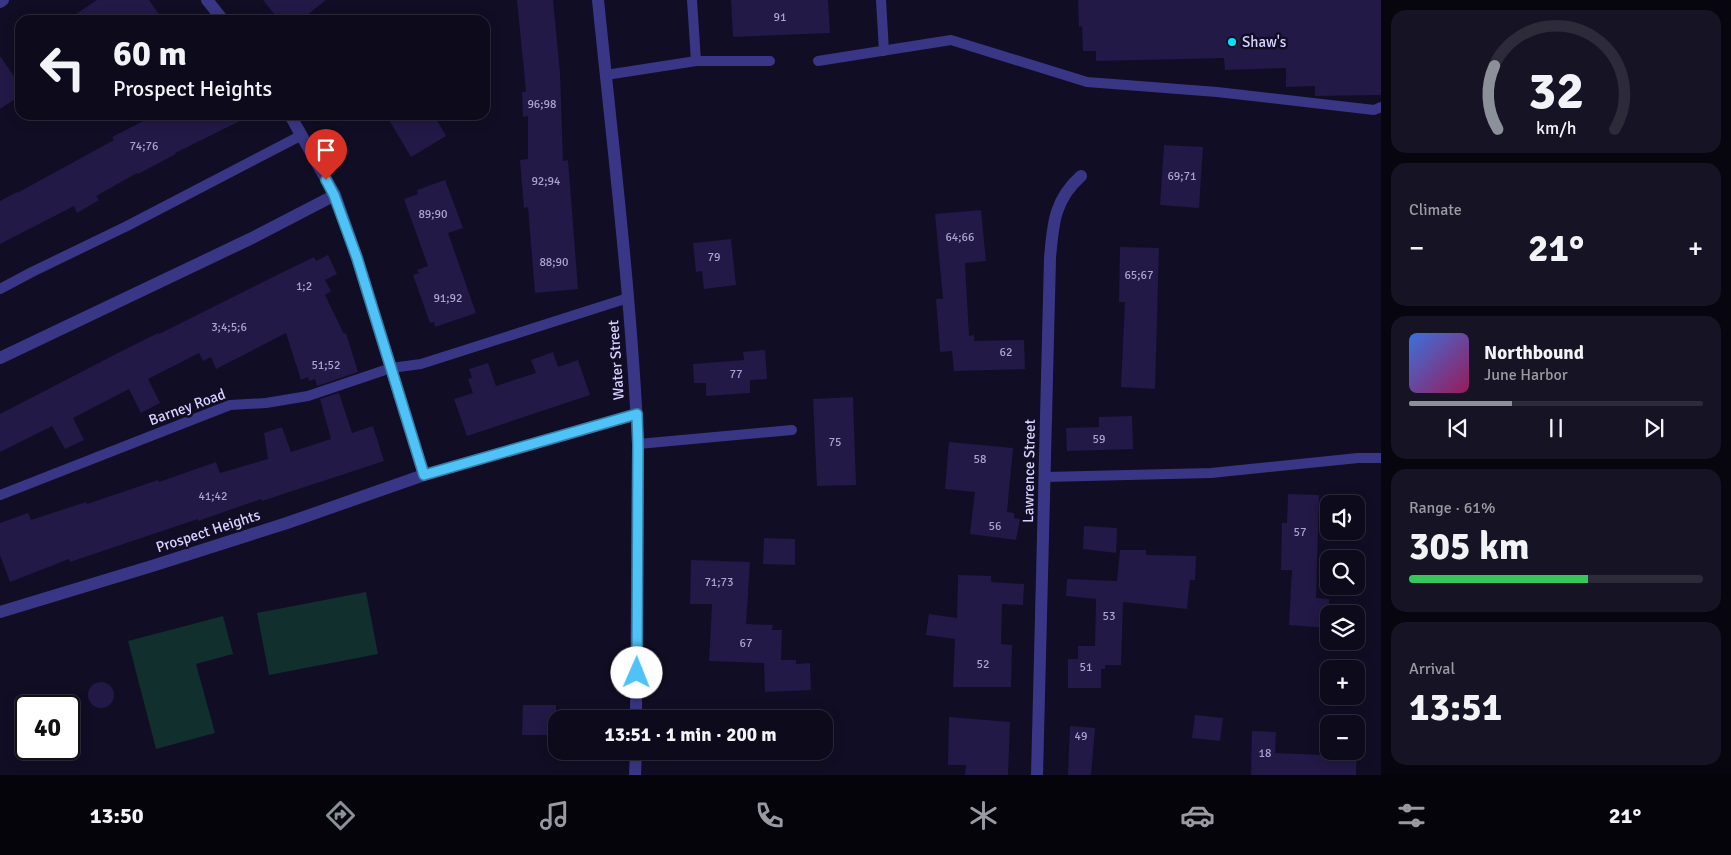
<!DOCTYPE html>
<html lang="en">
<head>
<meta charset="utf-8">
<style>
	:root { --surface:#0d0a1b; --page:#161324; --text:#f1f3f6; --muted:#9a9aa3; --line:#2d2b3a; --accent:#8c9099 }
	body { margin:0; font-family:Signika,sans-serif; background:var(--page); color:var(--text); height:100vh; display:flex; flex-direction:column; font-size:19px; white-space:nowrap }
	* { box-sizing:border-box; margin:0 }
	p { font-size:16px; color:var(--muted) }
	.icon { flex:none; width:28px; height:28px; fill:none; stroke:currentColor; stroke-width:2; stroke-linecap:round; stroke-linejoin:round }
	.map { position:relative; flex:1; overflow:hidden }
	.sheet { display:flex; flex-direction:column; gap:10px; padding:10px; background:#07060f; width:350px }
	.sheet>* { flex:none }
	.hud { position:absolute; left:15px; top:15px; width:475px; height:105px; border-radius:15px; box-shadow:0 2px 12px #0003,0 0 0 1px var(--line); background:#0d0a1b; color:var(--text); overflow:hidden }
	.buttons { position:absolute; left:1320px; top:495px; display:grid; gap:10px }
	.buttons a { display:grid; place-items:center; width:45px; height:45px; border-radius:10px; background:var(--surface); box-shadow:0 2px 12px #0003,0 0 0 1px var(--line); font-size:25px }
	.speed { position:absolute; left:15px; top:695px; display:flex; gap:10px; font-size:25px; font-weight:700; text-align:center }
	.speed>* { display:grid; place-content:center; width:65px; height:65px; border-radius:50%; background:var(--surface); box-shadow:0 2px 12px #0003,0 0 0 1px var(--line); line-height:1 }
	.speed .limit { border:2px solid #111; border-radius:8px; background:#fff; color:#111 }
	.pin { position:absolute; display:grid; place-items:center; width:42px; height:42px; color:#fff; margin:-51px -21px; border-radius:50% 50% 50% 0; rotate:-45deg; box-shadow:0 0 5px #0007 }
	.pin .icon { rotate:45deg }
	.me { position:absolute; width:55px; margin:-28px; rotate:1deg; stroke-linejoin:round; filter:drop-shadow(0 0 4px #0008) }
	.turn { display:flex; align-items:center; gap:18px; height:105px; padding:0 15px; font-size:22px }
	.turn .icon { width:65px; height:65px; stroke-width:2.5 }
	.turn b { display:block; font-size:35px; line-height:42px }
	.big { font-size:38px; font-weight:700; line-height:1.1 }
	.sheet .widget { flex:1; display:flex; flex-direction:column; justify-content:center; gap:8px; min-width:0; padding:0 18px; border-radius:15px; background:var(--page) }
	.sheet .dial { align-items:center; gap:0 }
	.dial svg { height:130px; overflow:visible; fill:none; stroke:var(--line); stroke-width:7; stroke-linecap:round; text-anchor:middle }
	.dial text { fill:var(--text); stroke:none }
	.song { display:flex; align-items:center; gap:15px }
	.cover { width:60px; height:60px; border-radius:8px; background:linear-gradient(135deg,hsl(220 70% 55%),hsl(330 70% 35%)) }
	.played { height:5px; border-radius:2px; background:linear-gradient(90deg,var(--accent) 35%,var(--line) 35%) }
	.keys { display:flex; justify-content:space-around; direction:ltr }
	.heat { display:flex; justify-content:space-between; align-items:center; font-size:28px; direction:ltr }
	.charge { height:8px; border-radius:4px; background:linear-gradient(90deg,#34c759 61%,var(--line) 0) }
	.trip { position:absolute; left:548px; top:710px; width:285px; height:50px; border-radius:15px; background:var(--surface); box-shadow:0 2px 12px #0003,0 0 0 1px var(--line); font-weight:700; line-height:50px; text-align:center }
	.menu { display:flex; height:80px; justify-content:space-around; align-items:center; background:#05040b; color:var(--muted) }
	.menu .icon { width:35px; height:35px }
	.menu .current { color:var(--accent) }
	.menu b { font-size:22px; color:var(--text) }
	main { display:flex; flex:1; min-height:0 }
	.map>svg:first-child { display:block }
	.green { fill:#102f2d }
	.building { fill:#221946 }
	.lines { fill:none; stroke-linecap:round; stroke-linejoin:round }
	.service { stroke:#393785; stroke-width:10 }
	.minor { stroke:#393785; stroke-width:12 }
	.tertiary { stroke:#393785; stroke-width:12 }
	.route-casing { stroke:#337fa1; stroke-width:12 }
	.route { stroke:#4fc3f7; stroke-width:9 }
	.poi-dot { fill:#00e4fc; stroke:#110d24; stroke-width:2 }
	.labels { text-anchor:middle; dominant-baseline:central; stroke-width:5; stroke-linejoin:round; paint-order:stroke }
	.number-label { font-size:12px; fill:#a9a3d1 }
	.poi-label { font-size:15px; fill:#d6d1ff; stroke:#110d24; text-anchor:start }
	.street-label { font-size:15px; fill:#d6d1ff; stroke:#110d24 }
</style>
</head>
<body>
<main>
<div class="map">
<svg width="1381" height="775" viewBox="0 0 1381 775">
	<rect width="100%" height="100%" fill="#110d24"/>
	<!-- green -->
	<path class="green" d="M366,592L378,654L269,675L257,613Z
		M223,616L233,654L196,664L215,733L156,749L128,641Z"/>
	<!-- building -->
	<path class="building" d="M97,0H149L163,20H67Z
		M263,0H326L301,20H279Z
		M517,0H553L560,73L563,161L568,160L578,289L535,293L528,207L524,208L520,160L528,159V116L523,117L522,92H526Z
		M731,0H828L830,33L733,37Z
		M1078,0H1381V95L1315,96V86L1286,87V68L1225,70L1224,58L1096,61V51H1083L1082,26L1079,27Z
		M0,56L20,85V96L0,109Z
		M155,115H252L175,153L176,154L138,174L137,173L96,196L99,200L77,213L74,206L0,244V201L17,192V193L114,140L112,137Z
		M386,115H434L446,136L411,157Z
		M1164,145L1203,147L1199,208L1160,205Z
		M445,180L463,228L448,233L476,313L435,327L434,322L430,323L413,275L419,273L417,270L428,266L404,199L418,194L417,190Z
		M981,210L986,261L965,263L969,336L974,335V341L1024,340L1025,369L954,371L952,351L940,352L936,299H943L935,214Z
		M731,239L736,285L704,289L702,271L696,272L693,243Z
		M1120,247L1159,248L1155,389L1121,387L1125,302H1119Z
		M328,255L337,274L325,280L331,291L325,295L344,334L346,333L358,372L317,386L315,379L309,381L308,377L301,380L286,333L216,369L211,357L203,361L199,353L148,379L160,403L141,413L129,389L73,418L84,440L65,449L52,426L0,452V414L118,353L158,333L159,334L275,276L314,257L316,261Z
		M765,350L767,379L750,380V393L706,396V383H694L693,364L744,360L743,352Z
		M553,352L558,367L578,360L590,395L467,436L454,399L473,393L468,379L472,378L469,369L488,363L496,386L536,373L531,360Z
		M339,393L352,433L373,426L384,461L262,501L261,499L198,521V519L70,562L69,559L10,582L0,555V523L28,513L31,520L86,502L87,504L158,480L159,482L216,462L220,473L268,459L264,433L282,427L291,452L331,439L320,399Z
		M853,397L856,485L817,486L813,399Z
		M1132,416L1133,449L1067,451L1066,428L1099,427V417Z
		M949,442L1013,448L1007,512L1014,513V518L1020,519L1016,540L970,534L975,492L945,489Z
		M1288,494L1319,495L1316,598L1329,599V628L1289,625L1292,570H1281L1282,523H1287Z
		M1084,526L1117,528L1116,553L1083,549Z
		M764,538L795,539V565L763,564Z
		M1120,550H1146V555L1196,556L1195,580H1190L1187,609L1123,602L1121,665H1105V669H1101V688H1068V659H1078V646H1095L1096,599L1066,596L1067,579L1117,581Z
		M691,560L750,562L746,624L773,625L772,630H782L781,660H796V664L810,663L811,690L765,692L764,663L709,661L712,604H690Z
		M958,575L991,576V582L1024,584L1023,605L1002,604L1001,644L1012,645L1011,687H953L955,639L926,635L929,614L957,618Z
		M88 695a13 13 0 1 1 26 0a13 13 0 1 1-26 0Z
		M523,705H556V735H522Z
		M1195,715L1223,718L1220,741L1192,738Z
		M949,717L1010,722L1008,775H965L966,765H948Z
		M1070,726L1095,728L1091,775H1068Z
		M1252,731L1276,732L1275,753L1321,755V742H1329V751H1356L1357,743L1356,775H1251Z"/>
	<g class="lines">
		<!-- service -->
		<path class="service" d="M881,0L884,51
			M696,61H770
			M818,61L951,40L1087,82L1217,92L1374,110L1381,107
			M606,75L696,61L692,0
			M0,289L32,272L127,226L302,135
			M638,444L792,430
			M1045,477L1211,473L1358,458H1381
			M0,495L230,405L266,403L308,396L391,368L421,364L628,298"/>
		<!-- minor -->
		<path class="minor" d="M207,0L223,20
			M0,2L3,0
			M290,115L335,195L357,258L424,475
			M0,358L250,239L335,195
			M0,612L152,566L287,523L424,475L637,414
			M1037,775L1050,258C1053,224 1054,200 1081,176"/>
		<!-- tertiary -->
		<path class="tertiary" d="M598,0C613,147 631,295 638,444L636,719
			M635,775L636,751"/>
	</g>
	<g class="lines">
		<defs>
			<path id="route" d="M326,180L334,195L357,258L424,475L637,414L638,444L637,673"/>
		</defs>
		<!-- route casing -->
		<use href="#route" class="route-casing"/>
		<!-- route -->
		<use href="#route" class="route"/>
	</g>
	<!-- markers -->
	<circle class="poi-dot" cx="1232" cy="42" r="5"/>
	<g class="labels">
		<!-- number labels -->
		<g class="number-label">
			<text x="780" y="17">91</text>
			<text x="542" y="104">96;98</text>
			<text x="144" y="146">74;76</text>
			<text x="1182" y="176">69;71</text>
			<text x="546" y="181">92;94</text>
			<text x="433" y="214">89;90</text>
			<text x="960" y="237">64;66</text>
			<text x="714" y="257">79</text>
			<text x="554" y="262">88;90</text>
			<text x="1139" y="275">65;67</text>
			<text x="304" y="286">1;2</text>
			<text x="448" y="298">91;92</text>
			<text x="229" y="327">3;4;5;6</text>
			<text x="1006" y="352">62</text>
			<text x="326" y="365">51;52</text>
			<text x="736" y="374">77</text>
			<text x="1099" y="439">59</text>
			<text x="835" y="442">75</text>
			<text x="980" y="459">58</text>
			<text x="213" y="496">41;42</text>
			<text x="995" y="526">56</text>
			<text x="1300" y="532">57</text>
			<text x="719" y="582">71;73</text>
			<text x="1109" y="616">53</text>
			<text x="746" y="643">67</text>
			<text x="983" y="664">52</text>
			<text x="1086" y="667">51</text>
			<text x="1081" y="736">49</text>
			<text x="1265" y="753">18</text>
		</g>
		<!-- poi labels -->
		<g class="poi-label">
			<text x="1242" y="42">Shaw's</text>
		</g>
		<!-- street labels -->
		<g class="street-label">
			<text transform="translate(616 360) rotate(-94)">Water Street</text>
			<text transform="translate(187 407) rotate(-20)">Barney Road</text>
			<text transform="translate(1029 471) rotate(-89)">Lawrence Street</text>
			<text transform="translate(208 531) rotate(-18)">Prospect Heights</text>
		</g>
	</g>
</svg>
<div class="buttons">
<a><svg class="icon" aria-label="sound" viewBox="0 0 24 24"><path d="M4 9h4l5-4v14l-5-4H4zM17 9q2 3 0 6"/></svg></a>
<a><svg class="icon" aria-label="search" viewBox="0 0 24 24"><circle cx="10" cy="10" r="6"/><path d="M15 15l6 6"/></svg></a>
<a><svg class="icon" aria-label="layers" viewBox="0 0 24 24"><path d="M12 4l9 5-9 5-9-5zM3 14l9 5 9-5"/></svg></a>
<a>+</a>
<a>−</a>
</div>
<div class="speed"><div class="limit">40</div></div>
<div class="pin" style="left:326px;top:180px;background:#d93025"><svg class="icon" aria-label="arrive" viewBox="0 0 24 24"><path d="M6 21V4h12l-3 4 3 4H6"/></svg></div>
<svg class="me" style="left:637px;top:673px" viewBox="-20 -20 40 40"><circle r="19" fill="#fff"/><path d="M0-13L10 11 0 6-10 11z" fill="#4fc3f7"/></svg>
<div class="trip">13:51 · 1 min · 200 m</div>
<div class="hud">
<div class="turn"><svg class="icon" aria-label="left" viewBox="0 0 24 24"><path d="M17 20v-9H6M10 6l-5 5 5 5"/></svg><div><b>60 m</b>Prospect Heights</div></div>
</div>
</div>
<section class="sheet">
<div class="widget dial"><svg viewBox="0 0 100 80">
<path d="M14 69A42 42 0 1 1 86 69"/>
<path d="M14 69A42 42 0 0 1 12 30" stroke="#8c9099"/>
<text x="50" y="56" font-size="32" font-weight="700">32</text>
<text x="50" y="72" font-size="11">km/h</text>
</svg></div>
<div class="widget"><p>Climate</p>
<div class="heat"><a>−</a><b class="big">21°</b><a>+</a></div>
</div>
<div class="widget">
<div class="song"><i class="cover"></i><div><b>Northbound</b><p>June Harbor</p></div></div>
<div class="played"></div>
<div class="keys"><svg class="icon" aria-label="previous" viewBox="0 0 24 24"><path d="M18 5L8 12l10 7zM5 5v14"/></svg><svg class="icon" aria-label="pause" viewBox="0 0 24 24"><path d="M8 5v14M16 5v14"/></svg><svg class="icon" aria-label="next" viewBox="0 0 24 24"><path d="M6 5l10 7-10 7zM19 5v14"/></svg></div>
</div>
<div class="widget"><p>Range · 61%</p><b class="big">305 km</b><div class="charge"></div></div>
<div class="widget"><p>Arrival</p><b class="big">13:51</b></div>
</section>
</main>
<nav class="menu">
<b>13:50</b>
<svg class="icon current" aria-label="directions" viewBox="0 0 24 24"><path d="M12 3l9 9-9 9-9-9zM9 14v-3h6M13 9l2 2-2 2"/></svg>
<svg class="icon" aria-label="music" viewBox="0 0 24 24"><path d="M9 18V5l10-2v13"/><circle cx="6" cy="18" r="3"/><circle cx="16" cy="16" r="3"/></svg>
<svg class="icon" aria-label="phone" viewBox="0 0 24 24"><path d="M5 4h4l2 5-3 2q2 4 5 5l2-3 5 2v4C11 20 4 13 5 4z"/></svg>
<svg class="icon" aria-label="climate" viewBox="0 0 24 24"><path d="M12 3v18M4 7l16 10M4 17L20 7"/></svg>
<svg class="icon" aria-label="car" viewBox="0 0 24 24"><path d="M5 17H2v-5l4-1 3-4h7l3 4 3 1v5h-3M9 17h6M6 11h13"/><circle cx="7" cy="17" r="2"/><circle cx="17" cy="17" r="2"/></svg>
<svg class="icon" aria-label="filters" viewBox="0 0 24 24"><path d="M4 7h16M4 17h16"/><circle cx="9" cy="7" r="2"/><circle cx="15" cy="17" r="2"/></svg>
<b>21°</b>
</nav>
</body>
</html>
